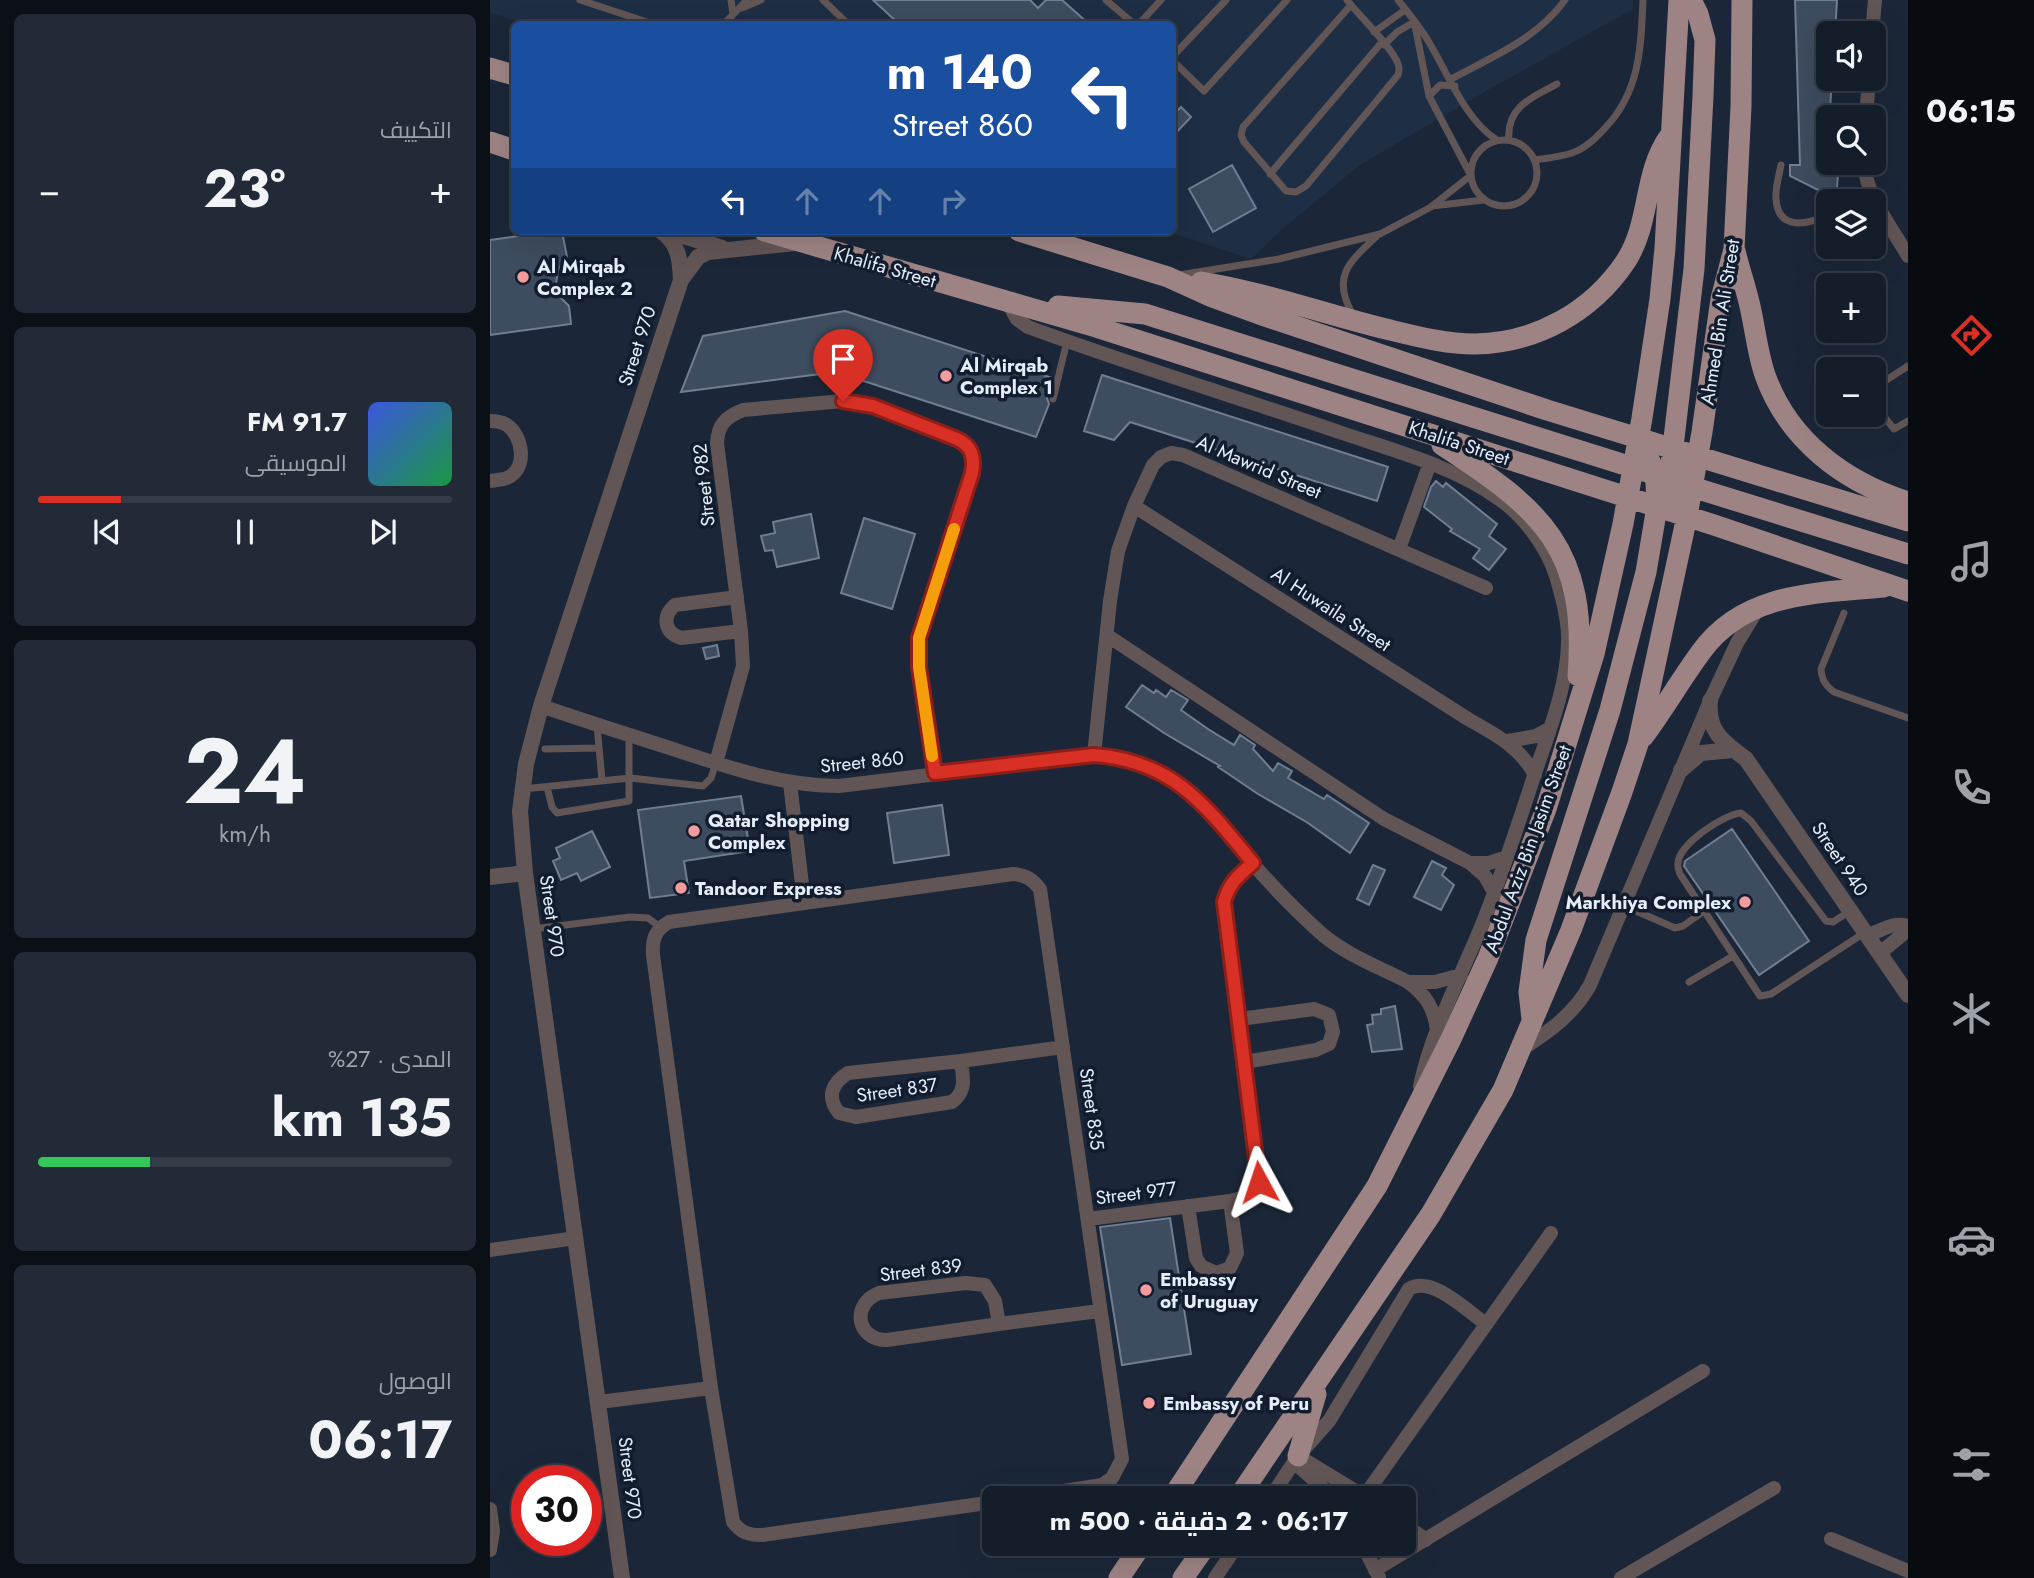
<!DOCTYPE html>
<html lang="ar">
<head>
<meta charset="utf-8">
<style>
	:root { --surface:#141d2a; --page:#212a36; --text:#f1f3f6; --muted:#9da2a8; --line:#333b47; --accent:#d93025 }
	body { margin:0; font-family:Jost,Cairo,sans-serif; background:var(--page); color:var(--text); direction:rtl; height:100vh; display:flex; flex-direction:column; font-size:26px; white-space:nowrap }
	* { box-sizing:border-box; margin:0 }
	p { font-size:23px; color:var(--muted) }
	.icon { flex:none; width:38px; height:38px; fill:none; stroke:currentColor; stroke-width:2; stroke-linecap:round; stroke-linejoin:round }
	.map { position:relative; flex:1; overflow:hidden; direction:ltr }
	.panel { display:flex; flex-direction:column; gap:14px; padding:14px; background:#0b1017; width:490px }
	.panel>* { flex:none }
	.top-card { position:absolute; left:21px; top:21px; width:665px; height:214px; border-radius:10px; box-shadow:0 7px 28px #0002,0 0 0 2px var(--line); direction:rtl; background:#1a4fa0; color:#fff; overflow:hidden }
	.tools { position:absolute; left:1326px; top:21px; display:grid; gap:14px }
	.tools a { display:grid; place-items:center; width:70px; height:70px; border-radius:10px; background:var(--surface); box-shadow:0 7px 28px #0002,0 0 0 2px var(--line); font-size:35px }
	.speed { position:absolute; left:21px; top:1465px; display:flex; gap:14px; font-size:35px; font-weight:700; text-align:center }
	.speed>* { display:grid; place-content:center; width:91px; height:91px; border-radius:50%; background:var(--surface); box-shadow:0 7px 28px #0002,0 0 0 2px var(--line); line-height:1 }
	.speed .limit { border:10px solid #d22; background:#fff; color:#111 }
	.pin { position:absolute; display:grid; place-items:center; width:60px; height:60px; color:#fff; margin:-72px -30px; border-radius:50% 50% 50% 0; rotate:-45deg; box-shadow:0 0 7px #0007 }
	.pin .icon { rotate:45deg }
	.me { position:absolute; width:77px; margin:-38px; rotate:355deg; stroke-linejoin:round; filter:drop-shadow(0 0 5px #0008) }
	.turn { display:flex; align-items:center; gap:24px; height:147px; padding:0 28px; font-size:32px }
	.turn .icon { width:91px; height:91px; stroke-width:2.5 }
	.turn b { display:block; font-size:49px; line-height:60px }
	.lanes { display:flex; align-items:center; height:66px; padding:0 28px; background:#0003; justify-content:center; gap:35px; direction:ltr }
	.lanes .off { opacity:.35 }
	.big { font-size:52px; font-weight:700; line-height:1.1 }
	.panel .widget { flex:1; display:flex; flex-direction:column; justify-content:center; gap:10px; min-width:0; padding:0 24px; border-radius:10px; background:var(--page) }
	.panel .dial { align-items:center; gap:0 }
	.dial b { font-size:91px; line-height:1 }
	.song { display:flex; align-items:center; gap:21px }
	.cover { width:84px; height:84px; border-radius:10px; background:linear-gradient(135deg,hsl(230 70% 55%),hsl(140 70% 35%)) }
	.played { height:7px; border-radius:4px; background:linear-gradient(90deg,var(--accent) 20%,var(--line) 20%) }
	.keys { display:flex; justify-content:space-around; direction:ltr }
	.heat { display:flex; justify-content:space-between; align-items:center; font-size:38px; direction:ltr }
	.charge { height:10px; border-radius:5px; background:linear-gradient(90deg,#34c759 27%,var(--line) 0) }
	.trip { position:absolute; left:492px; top:1486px; width:434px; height:70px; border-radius:10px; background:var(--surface); box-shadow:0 7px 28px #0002,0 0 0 2px var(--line); font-weight:700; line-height:70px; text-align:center; direction:rtl }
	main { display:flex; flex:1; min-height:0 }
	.menu { display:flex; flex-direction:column; width:126px; justify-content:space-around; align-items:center; background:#080c11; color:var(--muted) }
	.menu .icon { width:49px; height:49px }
	.menu .on { color:var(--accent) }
	.menu b { font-size:32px; color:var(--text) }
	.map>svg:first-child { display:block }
	.built { fill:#1e2e45 }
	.building { fill:#3e4c5f; stroke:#6f7e92; stroke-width:2 }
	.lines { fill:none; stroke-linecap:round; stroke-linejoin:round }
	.service { stroke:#625555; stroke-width:7 }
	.minor { stroke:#625555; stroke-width:14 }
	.tertiary { stroke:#625555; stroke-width:16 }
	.primary { stroke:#9d8384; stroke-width:21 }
	.route-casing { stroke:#8d1f18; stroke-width:18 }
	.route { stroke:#d93025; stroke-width:12 }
	.slow { stroke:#f59e0b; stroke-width:12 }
	.poi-dot { fill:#f59b9e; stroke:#111d2e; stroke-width:2.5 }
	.labels { text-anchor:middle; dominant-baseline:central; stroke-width:7; stroke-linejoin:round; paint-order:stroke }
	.poi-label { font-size:19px; font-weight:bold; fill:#e4edf8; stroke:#111d2e; text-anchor:start }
	.street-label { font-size:19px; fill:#e4edf8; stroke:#111d2e }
</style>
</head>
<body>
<main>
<nav class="menu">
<b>06:15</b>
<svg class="icon on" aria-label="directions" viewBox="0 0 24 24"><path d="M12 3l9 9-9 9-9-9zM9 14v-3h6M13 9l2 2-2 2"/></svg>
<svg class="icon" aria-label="music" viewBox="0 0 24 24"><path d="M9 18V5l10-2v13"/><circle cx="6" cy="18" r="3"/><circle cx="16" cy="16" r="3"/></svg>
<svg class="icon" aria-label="phone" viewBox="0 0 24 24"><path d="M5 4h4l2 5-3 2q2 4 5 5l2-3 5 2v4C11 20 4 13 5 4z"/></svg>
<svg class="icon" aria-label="climate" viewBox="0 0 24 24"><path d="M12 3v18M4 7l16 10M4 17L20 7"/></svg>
<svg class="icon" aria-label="car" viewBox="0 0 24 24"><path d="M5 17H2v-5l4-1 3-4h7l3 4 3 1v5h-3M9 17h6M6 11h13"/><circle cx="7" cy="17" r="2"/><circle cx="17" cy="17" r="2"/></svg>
<svg class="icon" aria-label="filters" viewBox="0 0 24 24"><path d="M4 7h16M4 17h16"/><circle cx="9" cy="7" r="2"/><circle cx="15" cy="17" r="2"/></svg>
</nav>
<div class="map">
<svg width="1418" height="1578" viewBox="0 0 1418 1578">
	<rect width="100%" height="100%" fill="#1b2738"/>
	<!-- built -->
	<path class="built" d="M0,0H1143V9L996,91L870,165L791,230L761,259L676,231H682V24H37L0,13Z"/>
	<!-- building -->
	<path class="building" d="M383,0H540L548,8L556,0H572L599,24H409Z
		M1305,0H1347L1345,33H1339V79H1342L1337,154L1339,163H1349L1346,199L1300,176V165H1310Z
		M691,107L701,117L682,137V116Z
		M742,165L766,208L723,232L699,189Z
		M64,231H72L77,257L68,270L66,284L71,298L79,306L81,324L0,335V240Z
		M355,311L562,378L557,398L559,404L546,437L346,372L191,392L213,336Z
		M612,375L898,467L887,501L640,422L624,440L594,431Z
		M946,481L953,487L956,483L1007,524L999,536L1016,549L999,570L983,558L990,549L960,531L962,529L934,507L941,487Z
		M321,514L329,558L287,567L283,550L275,551L271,536L285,533L283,522Z
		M374,518L425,534L402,609L351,593Z
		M227,645L229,656L216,659L213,648Z
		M652,685L664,693L666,690L676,697L681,690L698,700L691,710L718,729L744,745L750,735L765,745L763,749L783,771L788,763L802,771L798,778L834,799L837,795L879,823L860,853L818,823L768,794L728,767L730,766L674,733L636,707Z
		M251,796L260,851L194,861L199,893L160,898L148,810Z
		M452,805L459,855L404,863L397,813Z
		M1242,829L1319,941L1269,975L1194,866L1195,861Z
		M102,831L120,867L91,881L87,873L71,880L63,861L70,858L66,848Z
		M942,861L956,868L952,875L964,885L951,910L924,897Z
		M883,865L895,870L879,905L867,899Z
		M905,1006L912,1049L882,1052L877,1025L883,1024L882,1015L891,1014V1009Z
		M680,1218L701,1354L632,1365L610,1227Z"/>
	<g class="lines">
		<!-- service -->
		<path class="service" d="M90,0L163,24
			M241,0L243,14
			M333,0L358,24
			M616,0L644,24
			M857,0L861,5C872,18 904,50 908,64C910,69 909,70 908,75L816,186L806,192L796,191L754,142L751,135L753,127L861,5
			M908,0C919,14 931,28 940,44C958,74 976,121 1007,140
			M252,8L271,0
			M234,24L257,0
			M649,24L671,0
			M925,26L939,96L980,174
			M884,32L915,10
			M894,45L907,32L924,22
			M682,57L736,0
			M682,60L714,91L797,0
			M961,79C1002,57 1047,39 1075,0
			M939,96L950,85L965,86
			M981 173a33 33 0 1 1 66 0a33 33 0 1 1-66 0Z
			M1019,140C1016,107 1042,97 1067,84
			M1044,160C1057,158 1070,157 1082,153C1096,148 1106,138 1116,127C1150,91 1151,47 1153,0
			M1291,165C1289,176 1285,188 1286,199C1288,232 1319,224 1339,215
			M780,174L892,42
			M1370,201L1383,195
			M942,206L994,200
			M689,275L789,259L890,234L941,207L980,176
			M863,315C841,277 859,262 886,237
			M1384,388L1418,366
			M563,399L577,341
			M1384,404L1404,429L1418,421
			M1354,613L1331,669C1332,680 1335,685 1344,692L1418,718
			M107,725L112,780
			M55,749L109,748
			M57,787L62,807L67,813L139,801V735
			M33,789L140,778L213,786L221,778L226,763
			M1146,911L1185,928L1193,926L1214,911
			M1360,911L1343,922L1336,921L1261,821L1251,813C1234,814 1189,844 1188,863C1187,866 1189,871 1190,874L1270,996L1281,994L1374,933
			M43,929L140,917L158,918L170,927
			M1199,982L1243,956"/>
		<!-- minor -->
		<path class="minor" d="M1382,33L1385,0
			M1376,117L1379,79
			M1374,163C1376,196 1402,228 1418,256
			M517,301L527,319L538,327C641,365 747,397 852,433C905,451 963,466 1009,499C1034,516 1057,547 1066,576C1072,597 1079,621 1078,643C1077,688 1058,734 1044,776C1027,828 1010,881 989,932C968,982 941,1033 930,1086
			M0,421C5,421 12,422 17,425C33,436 38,469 17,478C12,480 5,480 0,481
			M644,506L978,719C1006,735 1029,746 1045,775
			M909,549L940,463
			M247,597L185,605C171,617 175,633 191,638L251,631
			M618,636L894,819L980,863L995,876L1005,894
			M51,706C95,721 139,735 183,749C237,767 292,786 349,786L604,755C685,761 713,805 762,863C784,888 808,913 833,935C857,955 891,968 918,982C936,995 944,1008 947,1030
			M1018,741L1046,736L1059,729
			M604,755L620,601L628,551L644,506L663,465L671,457L681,453L693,455L996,588
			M226,763L253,666L251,631L227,443C228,424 236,417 253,410L353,401H365L467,439C482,446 485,457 482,473L429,638V667L445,773
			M300,783L314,901
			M980,863H999L1017,857
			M1377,936C1390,931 1404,921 1418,926
			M1390,953L1418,930
			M918,982H945L971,975
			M750,1019L824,1009L839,1015L843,1032L839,1044L826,1050L755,1062
			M1032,1049C1060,1031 1084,1014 1100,985L1220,701L1247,643L1267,610
			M471,1061C473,1078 477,1091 462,1102L366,1117L349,1113C336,1097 342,1083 358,1073Z
			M471,1061L573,1047
			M698,1206L706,1258L711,1266L726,1273L740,1268L747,1253L740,1201
			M598,1219L740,1201L759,1196L769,1182L734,902C739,883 748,876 763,863
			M0,1250L86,1238
			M476,1283L495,1285L505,1301L509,1324L397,1340C366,1340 361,1304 389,1293Z
			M509,1324L609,1311
			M109,1402L221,1388
			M808,1456L877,1498
			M804,1462L844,1498
			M780,1498L808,1456L839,1421L919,1289C942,1275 977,1311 996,1324
			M873,1498L1061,1233
			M504,1502L272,1535C259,1535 251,1533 243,1522L221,1388L163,955C162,939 165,930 179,922L523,874C536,875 542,879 550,889L632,1459L622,1478L612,1485L529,1498
			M0,1509L3,1531L0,1550
			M914,1524L936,1540
			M1341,1539L1418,1571
			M872,1544L889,1577
			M885,1570L1213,1371
			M725,1578L748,1544
			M1131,1578L1284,1488"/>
		<!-- tertiary -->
		<path class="tertiary" d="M171,231C189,244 190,259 191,280
			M178,231L232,248
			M1220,701C1217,731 1233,742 1256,759L1418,995
			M1191,770L1211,753L1243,750
			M0,877L35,873
			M132,1578L35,873L30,811L36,764L51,706L191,280L208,257L218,252L305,243"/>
		<!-- primary -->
		<path class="primary" d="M0,68L24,75
			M0,142L24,150
			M274,231L606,327L1224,525L1418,591
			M529,231L678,277L722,297L769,314L1057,410L1418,521
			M1245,251C1249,268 1255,285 1259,302C1265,326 1267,352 1275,375C1298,440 1354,482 1418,502
			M711,282C774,292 834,314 896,329C925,336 955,344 985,344C1046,343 1102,312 1136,261C1161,222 1153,174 1179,137
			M568,306L655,314L1164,474L1190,469L1207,455
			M952,445C1052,510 1098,548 1088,676
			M1189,483L1418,554
			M1197,516L1186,500L1180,472L1204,269L1213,96L1215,40L1208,14L1201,0
			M1153,737C1174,709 1191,679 1211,652C1254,592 1327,593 1394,587
			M1042,1019L1039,992L1046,940L1120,710L1156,572L1167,507L1166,482L1160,461
			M808,1456L826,1394
			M682,1498L887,1186L961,1039L998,958L1056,809L1104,654L1133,524L1152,418L1170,299L1175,248L1189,0
			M748,1498L941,1214L1013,1090L1081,930L1132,792L1148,744L1197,516L1212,432L1231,299L1244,249L1251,106L1252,0
			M629,1578L652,1544
			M693,1578L717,1544"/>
	</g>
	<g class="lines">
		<defs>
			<path id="route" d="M353,401L383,406L467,439C482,446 485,457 482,473L429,638V667L445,773L604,755C684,761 716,806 763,863C748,876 739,883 734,902L769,1182"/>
		</defs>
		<!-- route casing -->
		<use href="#route" class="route-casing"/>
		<!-- route -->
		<use href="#route" class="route"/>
		<!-- slow -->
		<path class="slow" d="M442,756L429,667V638L464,529"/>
	</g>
	<!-- markers -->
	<g class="poi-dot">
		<circle cx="33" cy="277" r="7"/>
		<circle cx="456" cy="376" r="7"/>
		<circle cx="204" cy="831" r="7"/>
		<circle cx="191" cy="888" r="7"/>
		<circle cx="1255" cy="902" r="7"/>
		<circle cx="656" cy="1290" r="7"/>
		<circle cx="659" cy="1403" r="7"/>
	</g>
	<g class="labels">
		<!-- poi labels -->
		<g class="poi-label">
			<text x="47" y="266">Al Mirqab<tspan x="47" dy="22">Complex 2</tspan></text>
			<text x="470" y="365">Al Mirqab<tspan x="470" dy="22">Complex 1</tspan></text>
			<text x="218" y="820">Qatar Shopping<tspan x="218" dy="22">Complex</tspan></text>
			<text x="205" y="888">Tandoor Express</text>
			<text x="1241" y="902" text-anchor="end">Markhiya Complex</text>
			<text x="670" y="1279">Embassy<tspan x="670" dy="22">of Uruguay</tspan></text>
			<text x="673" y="1403">Embassy of Peru</text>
		</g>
		<!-- street labels -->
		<g class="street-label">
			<text transform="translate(395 267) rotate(16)">Khalifa Street</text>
			<text transform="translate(1230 322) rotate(-81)">Ahmed Bin Ali Street</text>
			<text transform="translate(147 346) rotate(-72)">Street 970</text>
			<text transform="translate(969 443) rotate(18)">Khalifa Street</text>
			<text transform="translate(769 467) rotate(23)">Al Mawrid Street</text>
			<text transform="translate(214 485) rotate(-96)">Street 982</text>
			<text transform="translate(841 609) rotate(33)">Al Huwaila Street</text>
			<text transform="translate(372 762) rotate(-6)">Street 860</text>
			<text transform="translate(1038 849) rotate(-70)">Abdul Aziz Bin Jasim Street</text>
			<text transform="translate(1350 859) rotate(56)">Street 940</text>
			<text transform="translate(62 916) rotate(82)">Street 970</text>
			<text transform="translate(407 1090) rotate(-8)">Street 837</text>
			<text transform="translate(602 1109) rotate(82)">Street 835</text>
			<text transform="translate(646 1193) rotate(-7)">Street 977</text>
			<text transform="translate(431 1270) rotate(-7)">Street 839</text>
			<text transform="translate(140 1478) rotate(83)">Street 970</text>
		</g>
	</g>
</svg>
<div class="tools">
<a><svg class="icon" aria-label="sound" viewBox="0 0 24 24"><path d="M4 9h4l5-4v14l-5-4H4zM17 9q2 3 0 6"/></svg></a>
<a><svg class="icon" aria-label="search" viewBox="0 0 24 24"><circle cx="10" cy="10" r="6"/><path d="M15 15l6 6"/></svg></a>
<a><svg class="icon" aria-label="layers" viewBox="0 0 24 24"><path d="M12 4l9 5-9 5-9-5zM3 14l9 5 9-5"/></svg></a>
<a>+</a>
<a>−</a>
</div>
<div class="speed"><div class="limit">30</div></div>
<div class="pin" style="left:353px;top:401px;background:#d93025"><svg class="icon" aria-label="arrive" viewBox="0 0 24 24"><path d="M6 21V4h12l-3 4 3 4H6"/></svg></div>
<svg class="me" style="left:769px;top:1182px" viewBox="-20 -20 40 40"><path d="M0-17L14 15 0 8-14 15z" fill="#d93025" stroke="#fff" stroke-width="4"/></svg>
<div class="trip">06:17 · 2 دقيقة · 500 m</div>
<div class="top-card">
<div class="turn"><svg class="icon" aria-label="left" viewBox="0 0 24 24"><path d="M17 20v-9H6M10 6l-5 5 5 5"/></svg><div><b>140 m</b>Street 860</div></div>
<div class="lanes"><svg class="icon" aria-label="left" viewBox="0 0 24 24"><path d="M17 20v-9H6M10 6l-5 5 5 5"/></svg><svg class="icon off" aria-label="ahead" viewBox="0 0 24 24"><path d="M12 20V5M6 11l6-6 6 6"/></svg><svg class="icon off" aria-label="ahead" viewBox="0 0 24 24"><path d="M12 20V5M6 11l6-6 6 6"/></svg><svg class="icon off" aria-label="right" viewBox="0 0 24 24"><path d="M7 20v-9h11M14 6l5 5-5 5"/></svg></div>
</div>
</div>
<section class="panel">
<div class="widget"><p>التكييف</p>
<div class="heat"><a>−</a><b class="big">23°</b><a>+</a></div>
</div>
<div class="widget">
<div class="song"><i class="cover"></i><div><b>91.7 FM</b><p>الموسيقى</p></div></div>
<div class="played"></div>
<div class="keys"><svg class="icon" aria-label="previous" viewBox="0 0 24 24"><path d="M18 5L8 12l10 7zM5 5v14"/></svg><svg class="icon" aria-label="pause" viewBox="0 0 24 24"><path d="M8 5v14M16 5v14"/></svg><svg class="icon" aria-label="next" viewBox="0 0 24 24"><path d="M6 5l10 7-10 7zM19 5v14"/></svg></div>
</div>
<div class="widget dial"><b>24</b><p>km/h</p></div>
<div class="widget"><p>المدى · 27%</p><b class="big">135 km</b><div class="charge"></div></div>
<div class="widget"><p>الوصول</p><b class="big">06:17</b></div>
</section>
</main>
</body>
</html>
